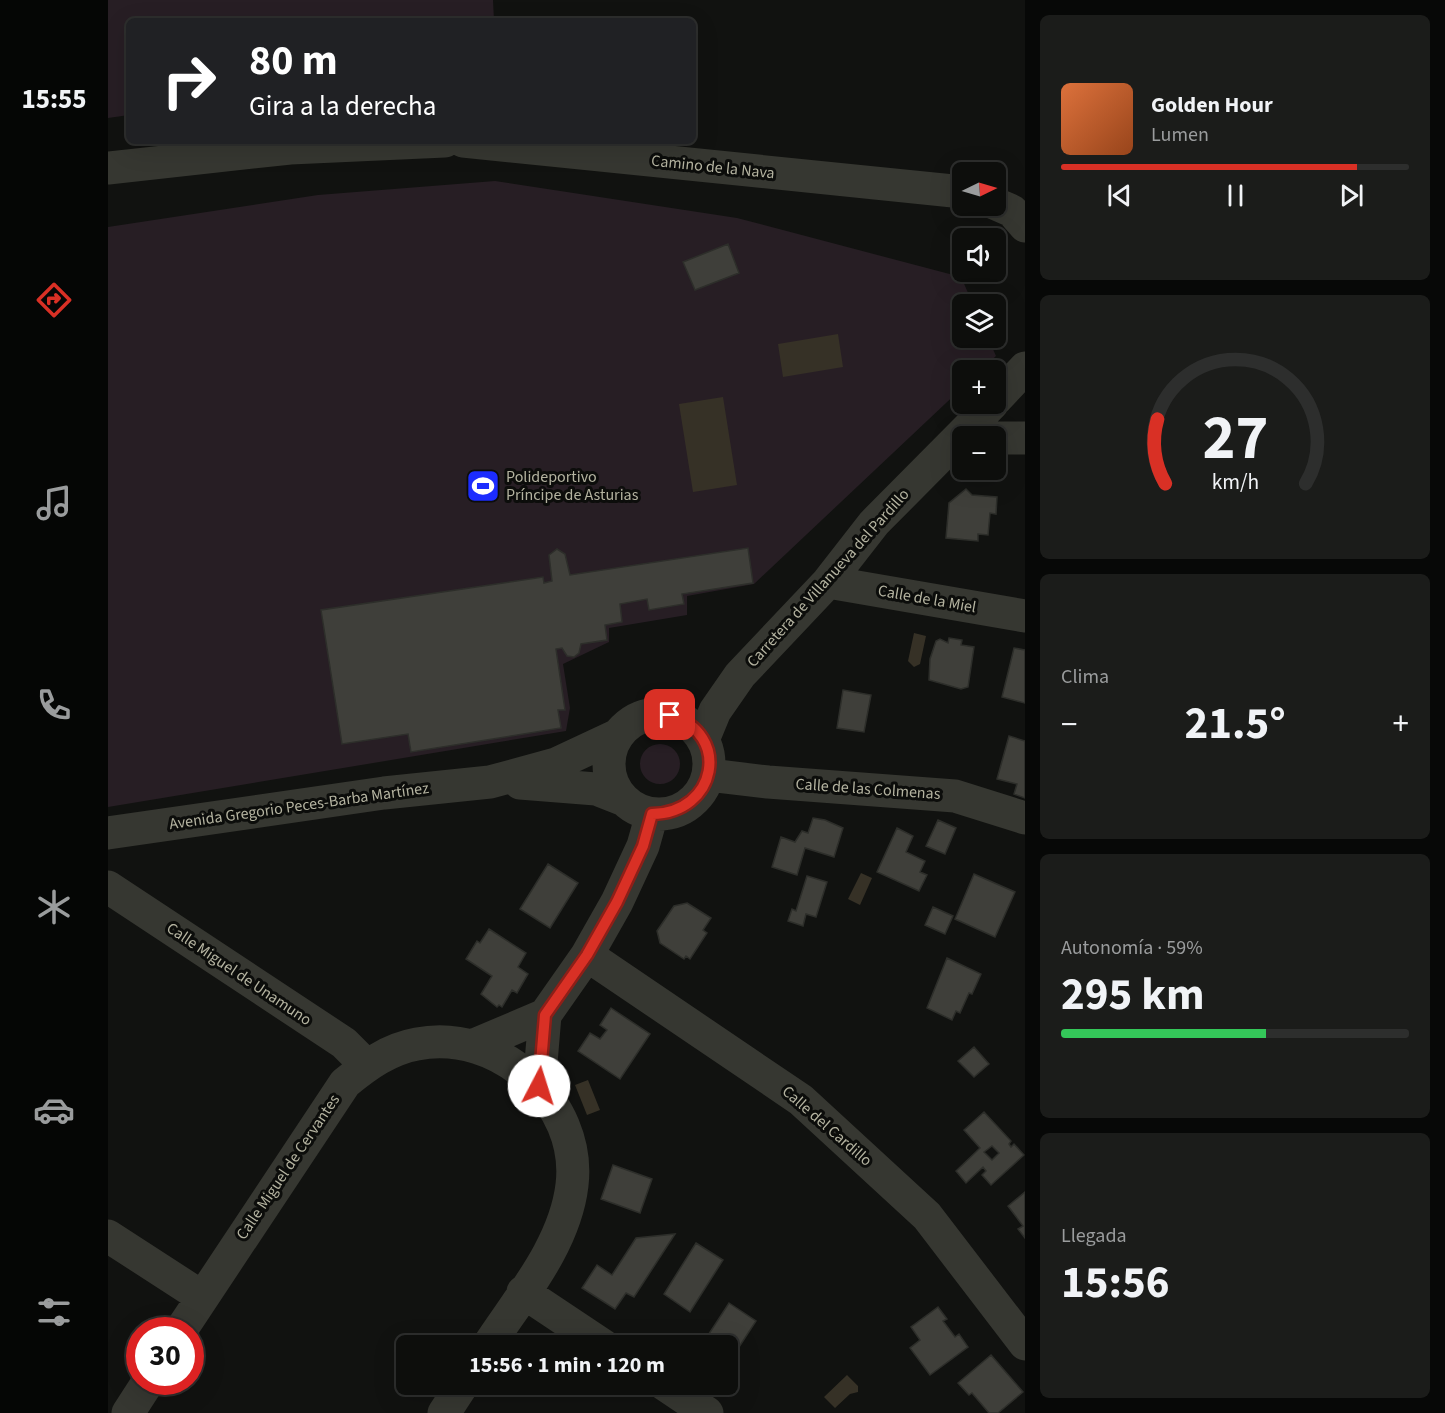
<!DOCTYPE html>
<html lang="es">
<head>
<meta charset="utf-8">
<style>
	:root { --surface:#0d0e0c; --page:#1b1c1a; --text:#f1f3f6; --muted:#9a9c9d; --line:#2d2e2d; --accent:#d93025 }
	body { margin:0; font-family:"Source Sans 3",sans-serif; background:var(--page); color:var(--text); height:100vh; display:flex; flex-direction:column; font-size:22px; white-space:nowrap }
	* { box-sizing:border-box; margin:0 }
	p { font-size:20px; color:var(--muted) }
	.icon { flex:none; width:33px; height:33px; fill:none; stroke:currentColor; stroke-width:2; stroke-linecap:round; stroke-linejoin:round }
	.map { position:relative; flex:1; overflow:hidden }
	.sheet { display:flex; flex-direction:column; gap:15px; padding:15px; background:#070807; width:420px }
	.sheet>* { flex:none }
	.banner { position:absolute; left:18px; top:18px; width:570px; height:126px; border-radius:9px; box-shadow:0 6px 24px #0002,0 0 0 2px var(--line); background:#202124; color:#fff; overflow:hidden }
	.needle { width:39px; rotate:85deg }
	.buttons { position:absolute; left:844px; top:162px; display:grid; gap:12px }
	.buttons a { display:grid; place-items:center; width:54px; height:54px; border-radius:9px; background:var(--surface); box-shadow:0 6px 24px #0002,0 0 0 2px var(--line); font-size:30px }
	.speed { position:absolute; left:18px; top:1317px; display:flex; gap:12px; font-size:30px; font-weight:700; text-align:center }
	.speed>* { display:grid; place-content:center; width:78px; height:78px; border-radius:50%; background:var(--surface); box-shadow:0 6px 24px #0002,0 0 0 2px var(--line); line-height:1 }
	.speed .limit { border:9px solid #d22; background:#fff; color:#111 }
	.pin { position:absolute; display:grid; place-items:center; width:51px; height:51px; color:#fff; margin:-26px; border-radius:12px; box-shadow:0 3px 9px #0006 }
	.me { position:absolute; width:66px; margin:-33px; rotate:5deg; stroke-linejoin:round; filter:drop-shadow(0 0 4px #0008) }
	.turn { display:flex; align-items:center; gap:21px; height:126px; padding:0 24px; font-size:27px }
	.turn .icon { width:78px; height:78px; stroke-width:2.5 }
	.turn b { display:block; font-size:42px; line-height:51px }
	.big { font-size:45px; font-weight:700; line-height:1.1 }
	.sheet .widget { flex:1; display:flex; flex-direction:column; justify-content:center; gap:9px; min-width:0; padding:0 21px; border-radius:9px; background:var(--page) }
	.sheet .dial { align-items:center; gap:0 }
	.dial svg { height:156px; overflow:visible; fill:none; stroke:var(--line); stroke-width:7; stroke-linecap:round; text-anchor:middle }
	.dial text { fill:var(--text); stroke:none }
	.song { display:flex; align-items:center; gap:18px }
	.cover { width:72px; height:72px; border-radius:9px; background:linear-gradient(135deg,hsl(20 70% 55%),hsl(20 70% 35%)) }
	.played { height:6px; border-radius:3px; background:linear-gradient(90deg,var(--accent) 85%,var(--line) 85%) }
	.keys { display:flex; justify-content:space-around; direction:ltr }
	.heat { display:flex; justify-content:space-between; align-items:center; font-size:33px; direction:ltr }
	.charge { height:9px; border-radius:4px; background:linear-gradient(90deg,#34c759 59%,var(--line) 0) }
	.trip { position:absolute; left:288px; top:1335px; width:342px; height:60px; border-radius:9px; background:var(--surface); box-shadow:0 6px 24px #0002,0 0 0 2px var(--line); font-weight:700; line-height:60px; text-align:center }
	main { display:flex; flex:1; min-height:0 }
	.tabs { display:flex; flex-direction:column; width:108px; justify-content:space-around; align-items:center; background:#050605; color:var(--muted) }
	.tabs .icon { width:42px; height:42px }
	.tabs .active { color:var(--accent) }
	.tabs b { font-size:27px; color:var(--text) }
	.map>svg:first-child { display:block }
	.green { fill:#271e24 }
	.water { fill:#363126 }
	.building { fill:#3f3f3a; stroke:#2d2e2a; stroke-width:1.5; fill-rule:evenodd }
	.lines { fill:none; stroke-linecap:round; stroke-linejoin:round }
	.minor { stroke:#363731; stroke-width:33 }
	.route-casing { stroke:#8d1f18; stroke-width:15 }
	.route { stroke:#d93025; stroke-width:10 }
	.labels { text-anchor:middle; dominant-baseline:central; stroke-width:6; stroke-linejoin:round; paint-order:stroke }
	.street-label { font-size:16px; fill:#b4b3a0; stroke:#0c0d0b }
	.poi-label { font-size:16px; fill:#b4b3a0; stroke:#0c0d0b; text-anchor:start }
</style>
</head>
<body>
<main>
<nav class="tabs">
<b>15:55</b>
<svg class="icon active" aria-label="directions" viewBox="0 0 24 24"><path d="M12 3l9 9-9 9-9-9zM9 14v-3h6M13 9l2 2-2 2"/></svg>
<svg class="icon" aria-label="music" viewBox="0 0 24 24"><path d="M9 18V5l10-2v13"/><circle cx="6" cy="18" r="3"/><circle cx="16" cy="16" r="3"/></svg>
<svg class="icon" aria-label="phone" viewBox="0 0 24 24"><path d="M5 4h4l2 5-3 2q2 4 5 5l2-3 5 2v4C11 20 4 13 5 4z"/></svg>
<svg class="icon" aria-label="climate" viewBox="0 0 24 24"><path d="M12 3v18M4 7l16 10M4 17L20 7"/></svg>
<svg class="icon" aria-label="car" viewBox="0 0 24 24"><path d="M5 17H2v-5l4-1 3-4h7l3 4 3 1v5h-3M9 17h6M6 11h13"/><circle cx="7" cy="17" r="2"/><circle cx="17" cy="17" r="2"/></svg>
<svg class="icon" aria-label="filters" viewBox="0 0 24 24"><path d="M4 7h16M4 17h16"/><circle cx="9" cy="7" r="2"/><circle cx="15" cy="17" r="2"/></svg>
</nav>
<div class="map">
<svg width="917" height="1413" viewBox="0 0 917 1413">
	<rect width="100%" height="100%" fill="#111210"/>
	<!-- green -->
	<path class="green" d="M0,0H385L386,21H21V115L0,118Z
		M387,181L629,218L853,277L865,304H855V338H880L888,356L873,370H855V387L646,584L579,596V615L501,628V642L455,664L462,708L458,731L0,807V227L210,195Z
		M532 764a20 20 0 1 1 40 0a20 20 0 1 1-40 0Z"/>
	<!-- water -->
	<path class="water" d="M730,334L735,367L675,377L670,344Z
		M615,397L629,485L585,492L571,404Z
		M806,633L818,636L812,664L806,667L800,661Z
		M753,873L764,878L752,905L740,899Z
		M480,1080L492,1110L479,1115L467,1085Z
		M739,1375L750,1386V1392L742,1394L727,1408L716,1397Z"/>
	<!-- building -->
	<path class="building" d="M620,244L631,273L587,290L575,262Z
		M858,489L864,495L889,497L888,514L882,513L880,535L870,534V541L838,538L841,503Z
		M640,548L645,583L574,594L576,604L541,610L539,599L512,604L514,622L497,625L499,640L473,644L471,653L466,657L459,656L454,648L448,649L457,710H450L453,728L303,752L300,734L234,744L213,610L435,577L436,583L444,581L441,555L449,549L457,554L462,575Z
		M841,638L854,640L853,645L866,647L860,687L853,689L821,680L822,659L828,641L832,639L840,643Z
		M906,648L917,650V703L894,697Z
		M735,690L763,695L756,732L729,728Z
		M901,736L917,741V798L906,794L909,784L889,779Z
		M705,818L717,820L735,828L726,857L697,848L689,875L664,867L673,837L687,842L694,831L700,833Z
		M830,820L848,828L837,854L818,846Z
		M789,828L805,836L798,852L817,861L812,872L819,875L811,891L769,872Z
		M440,864L470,883L442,928L412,909Z
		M866,874L907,892L887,937L847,919Z
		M699,876L719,882L708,917L698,914L695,926L680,921L684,909L688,911Z
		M579,903L603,918L595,930L599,933L582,959L578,956L576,959L552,943L549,931L566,906Z
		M825,907L845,916L837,934L817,925Z
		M381,929L418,953L410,967L420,974L409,993L404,990L394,1007L391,1005L389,1007L373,994L384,976L358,959L369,941L372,943Z
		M839,958L873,974L864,994L861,993L852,1013L848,1011L844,1020L819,1008Z
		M503,1008L542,1034L512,1079L470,1051L482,1033L492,1039L499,1030L492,1025Z
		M866,1047L881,1064L866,1077L850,1061Z
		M876,1112L903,1141L901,1144L903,1147L906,1144L916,1155L883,1185L874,1175L878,1171L875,1167L858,1183L848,1171L872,1148L856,1130ZM884,1146L891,1153L884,1160L876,1152Z
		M505,1165L544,1179L532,1213L493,1199Z
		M917,1192V1238L910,1229L915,1226L900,1206Z
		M567,1234L526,1297L518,1293L507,1309L474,1288L489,1265L504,1275L528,1238Z
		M588,1243L615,1260L582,1312L556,1294Z
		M621,1303L648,1321L620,1364V1346H593Z
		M830,1307L839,1319L835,1321L847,1337L851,1334L860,1347L822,1375L802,1348L812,1340L803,1327Z
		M883,1355L915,1392L890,1413H881L864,1393L861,1395L850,1383Z"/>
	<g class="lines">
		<!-- minor -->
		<path class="minor" d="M355,141L855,192
			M0,168L182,148L337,141
			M888,204L904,211L917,226
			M888,399L917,368
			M888,438H917
			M720,582L917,616
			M501 764a50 50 0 1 1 100 0a50 50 0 1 1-100 0Z
			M595,740L607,711L632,675L720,582L766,523L884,404
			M601,775L660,782L847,796L917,818
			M412,783L488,789L516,800
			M0,833L276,793L382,782L448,764L510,735
			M0,887L236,1043L258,1065
			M479,955L693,1100L819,1216L917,1344
			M364,1046L437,1015
			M431,1086L437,1015L479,955L509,902L535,846L544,814
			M0,1236L94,1297
			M415,1292L496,1346
			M73,1330L237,1083C259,1065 281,1049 309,1044C390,1028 474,1102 464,1185C457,1245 412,1297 380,1346
			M556,1384L599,1413
			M20,1413L40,1382
			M336,1413L355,1384"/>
	</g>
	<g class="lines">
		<defs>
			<path id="route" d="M431,1086L437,1015L479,955L509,902L535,846L544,814C609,813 624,734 562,715"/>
		</defs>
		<!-- route casing -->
		<use href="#route" class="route-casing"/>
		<!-- route -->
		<use href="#route" class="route"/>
	</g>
	<!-- icons -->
	<defs>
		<symbol id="stadium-square" viewBox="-11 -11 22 22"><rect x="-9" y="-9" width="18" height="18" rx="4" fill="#1c2cfe" stroke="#0c0d0b"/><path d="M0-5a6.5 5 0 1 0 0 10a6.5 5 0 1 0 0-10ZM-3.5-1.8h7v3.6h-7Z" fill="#fff"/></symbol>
	</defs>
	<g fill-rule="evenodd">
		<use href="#stadium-square" x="356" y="467" width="38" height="38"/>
	</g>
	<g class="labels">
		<!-- street labels -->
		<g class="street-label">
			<text transform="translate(605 167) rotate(6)">Camino de la Nava</text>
			<text transform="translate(720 578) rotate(-48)">Carretera de Villanueva del Pardillo</text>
			<text transform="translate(819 599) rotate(10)">Calle de la Miel</text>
			<text transform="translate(760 789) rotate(4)">Calle de las Colmenas</text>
			<text transform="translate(191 806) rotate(-8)">Avenida Gregorio Peces-Barba Martínez</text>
			<text transform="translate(131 974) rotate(34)">Calle Miguel de Unamuno</text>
			<text transform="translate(719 1126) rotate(41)">Calle del Cardillo</text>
			<text transform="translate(180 1167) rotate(-56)">Calle Miguel de Cervantes</text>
		</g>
		<!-- poi labels -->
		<g class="poi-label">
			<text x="398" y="477">Polideportivo<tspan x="398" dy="18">Príncipe de Asturias</tspan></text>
		</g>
	</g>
</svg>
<div class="buttons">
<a><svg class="needle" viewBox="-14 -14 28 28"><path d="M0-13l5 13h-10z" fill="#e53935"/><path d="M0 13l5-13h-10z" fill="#9a9c9d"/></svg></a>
<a><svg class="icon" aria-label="sound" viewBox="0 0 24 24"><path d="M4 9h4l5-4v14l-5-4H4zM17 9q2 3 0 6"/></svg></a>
<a><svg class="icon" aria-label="layers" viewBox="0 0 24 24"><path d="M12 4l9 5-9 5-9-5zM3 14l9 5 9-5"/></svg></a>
<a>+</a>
<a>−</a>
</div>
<div class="speed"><div class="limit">30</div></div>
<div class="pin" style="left:562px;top:715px;background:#d93025"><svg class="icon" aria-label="arrive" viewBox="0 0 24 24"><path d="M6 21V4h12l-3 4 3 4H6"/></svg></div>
<svg class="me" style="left:431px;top:1086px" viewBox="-20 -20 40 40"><circle r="19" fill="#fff"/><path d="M0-13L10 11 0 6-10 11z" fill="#d93025"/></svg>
<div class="trip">15:56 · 1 min · 120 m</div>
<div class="banner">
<div class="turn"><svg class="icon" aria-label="right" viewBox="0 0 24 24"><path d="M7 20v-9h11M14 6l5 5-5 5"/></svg><div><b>80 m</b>Gira a la derecha</div></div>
</div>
</div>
<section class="sheet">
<div class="widget">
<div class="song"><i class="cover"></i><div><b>Golden Hour</b><p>Lumen</p></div></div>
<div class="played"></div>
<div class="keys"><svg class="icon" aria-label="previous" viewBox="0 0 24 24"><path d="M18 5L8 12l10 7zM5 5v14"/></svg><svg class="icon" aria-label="pause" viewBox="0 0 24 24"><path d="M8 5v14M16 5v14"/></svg><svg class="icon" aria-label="next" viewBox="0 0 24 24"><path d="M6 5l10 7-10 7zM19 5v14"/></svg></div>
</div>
<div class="widget dial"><svg viewBox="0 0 100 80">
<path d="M14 69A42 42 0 1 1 86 69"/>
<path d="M14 69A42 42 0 0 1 10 36" stroke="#d93025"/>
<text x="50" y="56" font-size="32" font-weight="700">27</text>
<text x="50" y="72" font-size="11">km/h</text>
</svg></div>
<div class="widget"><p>Clima</p>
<div class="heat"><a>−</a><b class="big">21.5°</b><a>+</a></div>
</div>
<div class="widget"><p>Autonomía · 59%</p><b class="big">295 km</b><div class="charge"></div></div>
<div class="widget"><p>Llegada</p><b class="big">15:56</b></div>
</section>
</main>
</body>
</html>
